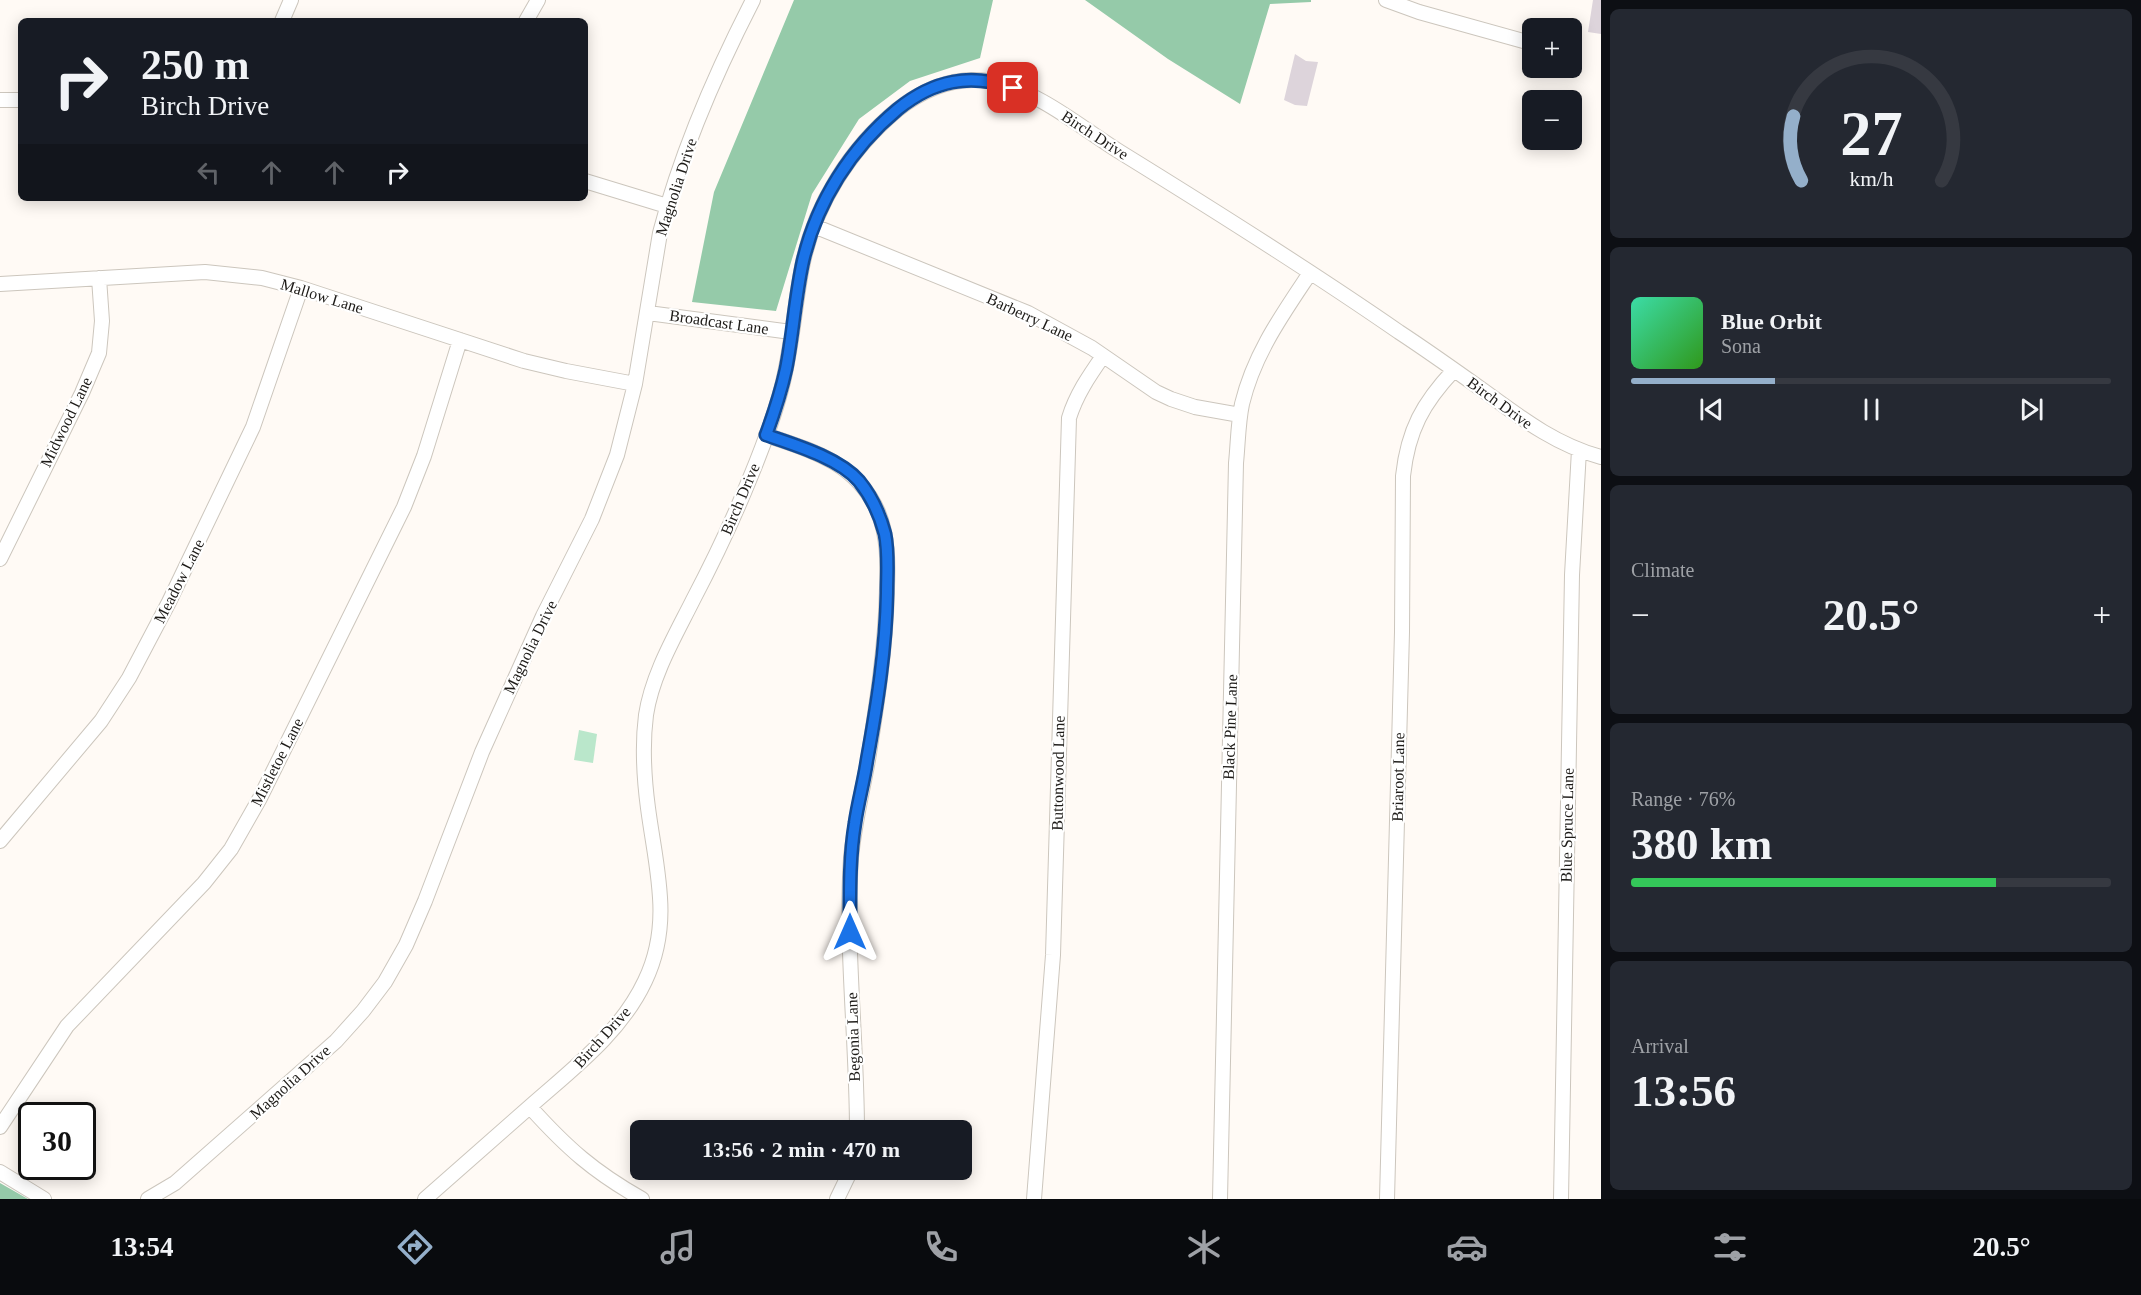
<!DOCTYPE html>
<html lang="en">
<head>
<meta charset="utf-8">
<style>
	:root { --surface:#171b24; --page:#242831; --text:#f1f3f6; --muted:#9ea1a6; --line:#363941; --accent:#94afca }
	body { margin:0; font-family:Georgia,serif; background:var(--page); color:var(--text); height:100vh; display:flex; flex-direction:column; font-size:22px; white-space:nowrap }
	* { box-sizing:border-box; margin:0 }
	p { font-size:20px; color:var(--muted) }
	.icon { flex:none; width:33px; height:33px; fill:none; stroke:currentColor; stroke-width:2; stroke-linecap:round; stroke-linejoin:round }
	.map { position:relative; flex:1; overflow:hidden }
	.side { display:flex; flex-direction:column; gap:9px; padding:9px; background:#0d0f14; width:540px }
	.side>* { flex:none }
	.hud { position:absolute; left:18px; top:18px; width:570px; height:183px; border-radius:9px; box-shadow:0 3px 15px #0003; background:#171b24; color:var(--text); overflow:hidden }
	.tools { position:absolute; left:1522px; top:18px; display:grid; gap:12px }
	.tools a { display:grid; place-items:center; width:60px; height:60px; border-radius:9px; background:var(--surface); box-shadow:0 3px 15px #0003; font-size:30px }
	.speed { position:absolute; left:18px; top:1102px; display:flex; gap:12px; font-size:30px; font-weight:700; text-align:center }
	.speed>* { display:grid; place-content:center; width:78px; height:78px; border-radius:50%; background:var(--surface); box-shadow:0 3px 15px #0003; line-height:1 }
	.speed .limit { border:3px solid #111; border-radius:9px; background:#fff; color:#111 }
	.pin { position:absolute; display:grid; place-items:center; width:51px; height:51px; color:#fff; margin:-26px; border-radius:12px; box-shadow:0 3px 9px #0006 }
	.me { position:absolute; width:66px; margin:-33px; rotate:0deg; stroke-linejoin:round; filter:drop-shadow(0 0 4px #0008) }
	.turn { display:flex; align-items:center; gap:21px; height:126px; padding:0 24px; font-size:27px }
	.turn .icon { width:78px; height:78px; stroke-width:2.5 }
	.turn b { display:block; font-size:42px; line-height:51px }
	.lanes { display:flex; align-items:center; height:57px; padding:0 24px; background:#0003; justify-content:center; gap:30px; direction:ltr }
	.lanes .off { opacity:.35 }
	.big { font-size:45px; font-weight:600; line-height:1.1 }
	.side .card { flex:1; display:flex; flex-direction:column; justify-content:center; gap:9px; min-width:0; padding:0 21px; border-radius:9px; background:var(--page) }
	.side .dial { align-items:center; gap:0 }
	.dial svg { height:156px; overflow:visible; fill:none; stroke:var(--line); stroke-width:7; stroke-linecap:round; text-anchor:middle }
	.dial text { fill:var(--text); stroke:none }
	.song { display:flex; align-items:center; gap:18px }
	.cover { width:72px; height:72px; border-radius:9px; background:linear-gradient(135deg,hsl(160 70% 55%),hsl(110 70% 35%)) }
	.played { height:6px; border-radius:3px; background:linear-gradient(90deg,var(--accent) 30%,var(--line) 30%) }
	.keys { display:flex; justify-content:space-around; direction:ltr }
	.heat { display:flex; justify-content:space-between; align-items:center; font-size:33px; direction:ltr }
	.charge { height:9px; border-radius:4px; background:linear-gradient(90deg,#34c759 76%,var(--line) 0) }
	.trip { position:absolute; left:630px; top:1120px; width:342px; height:60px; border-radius:9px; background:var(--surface); box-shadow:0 3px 15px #0003; font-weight:600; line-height:60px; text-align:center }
	.tabs { display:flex; height:96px; justify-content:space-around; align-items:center; background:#090b0e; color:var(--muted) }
	.tabs .icon { width:42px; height:42px }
	.tabs .current { color:var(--accent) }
	.tabs b { font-size:27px; color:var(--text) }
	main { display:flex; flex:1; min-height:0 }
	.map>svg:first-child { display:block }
	.green { fill:#bae7cb }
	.forest { fill:#95caa9 }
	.building { fill:#ddd4db }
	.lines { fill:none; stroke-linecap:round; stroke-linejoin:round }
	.street-casing { stroke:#ccc6bd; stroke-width:16 }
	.street { stroke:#fff; stroke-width:14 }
	.route-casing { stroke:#114b97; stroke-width:15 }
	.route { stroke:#1a73e8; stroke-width:10 }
	.labels { text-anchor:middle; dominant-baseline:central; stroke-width:4.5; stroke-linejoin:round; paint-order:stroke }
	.street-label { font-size:16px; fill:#1d1b18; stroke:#fff }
</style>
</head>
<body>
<main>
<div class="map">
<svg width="1601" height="1199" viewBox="0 0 1601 1199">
	<rect width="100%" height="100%" fill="#fffaf5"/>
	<!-- green -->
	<path class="green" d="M579,730L597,734L593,763L574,760Z"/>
	<!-- forest -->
	<path class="forest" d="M794,0H993L980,58L910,81L859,119L812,194L776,311L692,302L714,192Z
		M1085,0H1311V2L1270,4L1240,104L1168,59Z
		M0,1183L28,1199H0Z"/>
	<!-- building -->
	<path class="building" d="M1593,0H1601V34L1588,32Z
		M1295,54L1306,61L1318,62L1307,106L1295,105L1284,100Z"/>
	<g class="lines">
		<defs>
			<path id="street" d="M1386,0L1419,12L1527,42
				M282,21L291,0
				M526,21L538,0
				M0,100H21
				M585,181L667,206
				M814,226L1028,313L1092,348L1156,392L1171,399L1195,407L1240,415
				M0,284L205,272L262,278L301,288L524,361L566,371L635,384
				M648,313L791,332
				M766,435C813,451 857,463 878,512C888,536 888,563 887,588C886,646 877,703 868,760C862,793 854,825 851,858C845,949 857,1040 857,1131
				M0,559L82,393L99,353L102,321L99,278
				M0,841L101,721L129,678L169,602L253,427L301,288
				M530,1107C567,1148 594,1172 642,1199
				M0,1127L67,1026L204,883L231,849L260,798L404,507L424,456L460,340
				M0,1172L44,1199
				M148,1199L175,1183L336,1041L363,1011L385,982L406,945L425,901L482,752L543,616L592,519L617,455L635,384L660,233C681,152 715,74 753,0
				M425,1199C461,1167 498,1135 534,1103C575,1067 621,1032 645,981C673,923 656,869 648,808C644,778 642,746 646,715C652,675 675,636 693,600C714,560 733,520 750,478C762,449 773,420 781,390C792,350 794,308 802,267C814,206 849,150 897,110C925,88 957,75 993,82C1040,92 1080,127 1120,152C1214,210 1308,269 1399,332C1428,351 1456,371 1484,391C1521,418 1556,445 1601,457
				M837,1199L851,1170
				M1034,1199L1053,955L1069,418C1076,395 1089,376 1103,356
				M1220,1199L1236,463C1238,444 1238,423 1242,404C1254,354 1282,315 1310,273
				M1387,1199L1402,632L1403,476C1408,430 1423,403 1454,370
				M1561,1199L1572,575L1579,450"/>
		</defs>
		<!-- street casing -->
		<use href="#street" class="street-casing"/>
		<!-- street -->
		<use href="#street" class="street"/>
	</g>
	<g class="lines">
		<defs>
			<path id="route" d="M850,932C850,896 849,859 855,823C858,802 864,781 867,760C877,705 886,649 887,593C887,574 889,554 885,534C880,515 872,497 859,481C839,458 795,445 766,435C774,413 781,392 786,369C793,334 795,297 803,261C817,201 851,148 898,109C934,80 970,73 1013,88"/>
		</defs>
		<!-- route casing -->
		<use href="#route" class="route-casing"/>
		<!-- route -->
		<use href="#route" class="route"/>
	</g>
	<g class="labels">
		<!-- street labels -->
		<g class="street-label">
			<text transform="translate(1095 135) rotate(33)">Birch Drive</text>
			<text transform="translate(676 187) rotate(-72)">Magnolia Drive</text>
			<text transform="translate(322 296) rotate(17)">Mallow Lane</text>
			<text transform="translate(1030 317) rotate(25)">Barberry Lane</text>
			<text transform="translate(719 322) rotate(8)">Broadcast Lane</text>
			<text transform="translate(1500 403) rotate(36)">Birch Drive</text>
			<text transform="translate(66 422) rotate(-64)">Midwood Lane</text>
			<text transform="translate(740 499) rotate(-67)">Birch Drive</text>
			<text transform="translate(179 581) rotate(-63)">Meadow Lane</text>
			<text transform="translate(530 647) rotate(-64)">Magnolia Drive</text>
			<text transform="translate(1230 727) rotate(-88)">Black Pine Lane</text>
			<text transform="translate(277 762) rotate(-63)">Mistletoe Lane</text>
			<text transform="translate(1058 773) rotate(-89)">Buttonwood Lane</text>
			<text transform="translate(1398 777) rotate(-89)">Briaroot Lane</text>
			<text transform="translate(1567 825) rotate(-89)">Blue Spruce Lane</text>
			<text transform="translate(602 1037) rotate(-48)">Birch Drive</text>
			<text transform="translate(853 1037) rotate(-92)">Begonia Lane</text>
			<text transform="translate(290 1082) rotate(-42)">Magnolia Drive</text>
		</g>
	</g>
</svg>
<div class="tools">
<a>+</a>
<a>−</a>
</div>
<div class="speed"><div class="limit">30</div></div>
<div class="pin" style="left:1013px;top:88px;background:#d93025"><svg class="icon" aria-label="arrive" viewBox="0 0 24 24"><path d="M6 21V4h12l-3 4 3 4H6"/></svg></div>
<svg class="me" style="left:850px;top:932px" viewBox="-20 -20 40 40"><path d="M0-17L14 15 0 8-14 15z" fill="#1a73e8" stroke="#fff" stroke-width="4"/></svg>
<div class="trip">13:56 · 2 min · 470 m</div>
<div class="hud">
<div class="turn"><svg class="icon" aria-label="right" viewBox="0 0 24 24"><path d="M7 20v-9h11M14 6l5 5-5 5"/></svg><div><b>250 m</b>Birch Drive</div></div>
<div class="lanes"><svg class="icon off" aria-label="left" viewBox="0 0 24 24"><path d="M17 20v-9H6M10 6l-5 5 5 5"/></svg><svg class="icon off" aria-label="ahead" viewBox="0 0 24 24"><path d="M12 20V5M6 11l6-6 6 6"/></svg><svg class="icon off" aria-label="ahead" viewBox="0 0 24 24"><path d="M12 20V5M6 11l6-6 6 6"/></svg><svg class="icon" aria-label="right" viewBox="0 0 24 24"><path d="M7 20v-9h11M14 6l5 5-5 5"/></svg></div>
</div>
</div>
<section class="side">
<div class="card dial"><svg viewBox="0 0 100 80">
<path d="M14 69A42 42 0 1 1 86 69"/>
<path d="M14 69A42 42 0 0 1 10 36" stroke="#94afca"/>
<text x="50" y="56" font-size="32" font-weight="700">27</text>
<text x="50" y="72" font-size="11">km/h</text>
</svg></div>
<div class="card">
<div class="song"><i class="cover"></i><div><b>Blue Orbit</b><p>Sona</p></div></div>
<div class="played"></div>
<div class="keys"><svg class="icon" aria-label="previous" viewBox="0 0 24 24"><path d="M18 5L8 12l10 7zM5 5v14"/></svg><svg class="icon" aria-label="pause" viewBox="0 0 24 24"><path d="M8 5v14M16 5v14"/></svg><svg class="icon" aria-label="next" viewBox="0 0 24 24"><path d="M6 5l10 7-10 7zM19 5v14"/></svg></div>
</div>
<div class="card"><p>Climate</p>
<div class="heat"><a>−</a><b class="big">20.5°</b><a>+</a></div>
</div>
<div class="card"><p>Range · 76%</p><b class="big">380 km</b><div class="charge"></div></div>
<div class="card"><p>Arrival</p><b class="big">13:56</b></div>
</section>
</main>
<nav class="tabs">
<b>13:54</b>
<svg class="icon current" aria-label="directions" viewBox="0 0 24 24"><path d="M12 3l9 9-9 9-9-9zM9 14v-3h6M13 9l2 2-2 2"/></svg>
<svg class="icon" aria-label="music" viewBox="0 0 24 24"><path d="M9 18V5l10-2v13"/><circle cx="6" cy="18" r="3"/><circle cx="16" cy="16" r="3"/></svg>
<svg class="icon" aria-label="phone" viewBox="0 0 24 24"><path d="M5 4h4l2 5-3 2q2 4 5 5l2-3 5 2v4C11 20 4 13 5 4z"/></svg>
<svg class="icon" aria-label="climate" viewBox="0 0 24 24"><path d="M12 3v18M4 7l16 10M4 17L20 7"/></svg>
<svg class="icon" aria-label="car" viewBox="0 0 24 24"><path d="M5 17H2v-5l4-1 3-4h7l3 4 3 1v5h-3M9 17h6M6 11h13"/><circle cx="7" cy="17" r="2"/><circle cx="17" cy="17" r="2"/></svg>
<svg class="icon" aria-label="filters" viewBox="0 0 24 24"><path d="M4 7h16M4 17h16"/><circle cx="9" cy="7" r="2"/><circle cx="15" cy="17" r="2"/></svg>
<b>20.5°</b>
</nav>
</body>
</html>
